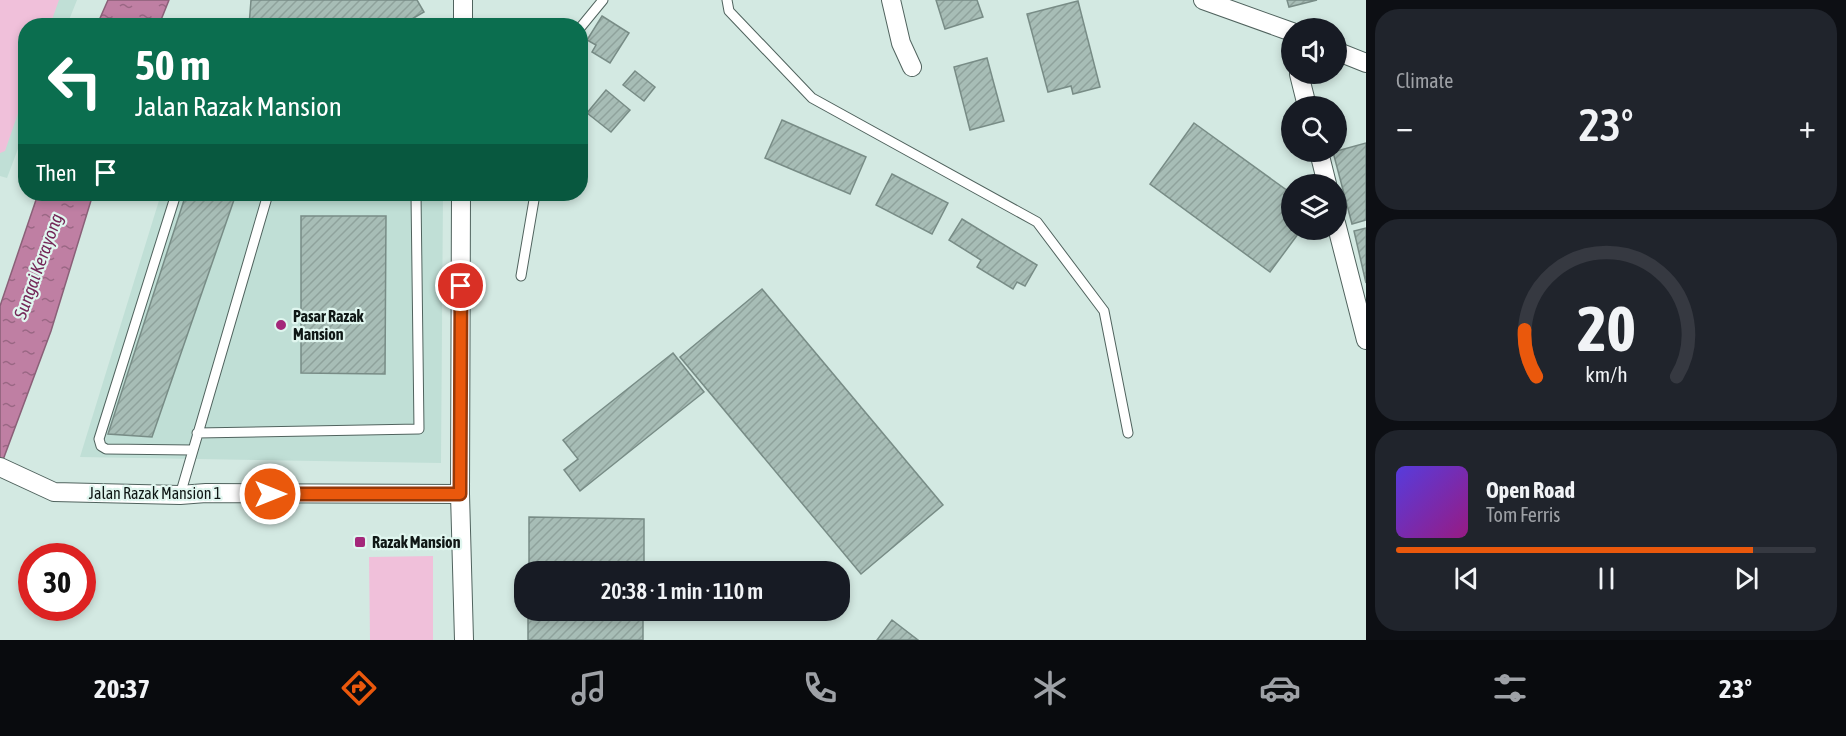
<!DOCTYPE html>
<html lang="en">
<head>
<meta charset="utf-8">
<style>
	:root { --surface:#171b24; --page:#20242c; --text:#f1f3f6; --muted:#9ea1a6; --line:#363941; --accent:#ea580c }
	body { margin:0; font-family:"Asap Condensed",sans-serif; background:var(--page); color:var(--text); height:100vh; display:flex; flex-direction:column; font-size:22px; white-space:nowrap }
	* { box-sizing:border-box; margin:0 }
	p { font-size:20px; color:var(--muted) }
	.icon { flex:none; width:33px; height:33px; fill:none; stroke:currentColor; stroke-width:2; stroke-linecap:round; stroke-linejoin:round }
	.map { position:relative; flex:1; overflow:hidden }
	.sheet { display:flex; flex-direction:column; gap:9px; padding:9px; background:#0d0f14; width:480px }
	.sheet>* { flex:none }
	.top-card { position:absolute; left:18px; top:18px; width:570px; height:183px; border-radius:24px; box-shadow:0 3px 9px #0003; background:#0b6e4f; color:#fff; overflow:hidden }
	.fabs { position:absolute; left:1281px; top:18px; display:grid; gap:12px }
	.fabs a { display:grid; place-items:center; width:66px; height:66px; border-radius:50%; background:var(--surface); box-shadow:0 3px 9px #0003; font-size:30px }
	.speed { position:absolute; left:18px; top:543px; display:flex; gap:12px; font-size:30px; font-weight:700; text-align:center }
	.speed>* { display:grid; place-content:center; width:78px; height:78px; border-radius:50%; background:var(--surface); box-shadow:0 3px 9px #0003; line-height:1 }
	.speed .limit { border:9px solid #d22; background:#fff; color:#111 }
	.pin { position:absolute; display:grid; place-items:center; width:51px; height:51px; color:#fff; margin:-26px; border:3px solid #fff; border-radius:50%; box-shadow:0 2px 6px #0007 }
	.me { position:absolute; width:66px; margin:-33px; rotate:90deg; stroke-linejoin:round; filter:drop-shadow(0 0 4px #0008) }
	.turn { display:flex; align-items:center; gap:21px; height:126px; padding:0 18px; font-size:27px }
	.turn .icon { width:78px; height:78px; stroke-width:2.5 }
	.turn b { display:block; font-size:42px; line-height:51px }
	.then { display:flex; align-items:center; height:57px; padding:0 18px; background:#0003; gap:12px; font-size:22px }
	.big { font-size:45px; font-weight:600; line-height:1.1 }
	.sheet .widget { flex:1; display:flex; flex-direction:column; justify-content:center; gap:9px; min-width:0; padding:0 21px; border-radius:24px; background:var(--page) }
	.sheet .dial { align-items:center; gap:0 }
	.dial svg { height:156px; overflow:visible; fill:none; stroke:var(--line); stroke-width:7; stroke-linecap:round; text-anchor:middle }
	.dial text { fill:var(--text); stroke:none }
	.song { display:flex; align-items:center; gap:18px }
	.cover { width:72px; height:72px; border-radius:9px; background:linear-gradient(135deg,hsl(250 70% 55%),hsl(310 70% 35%)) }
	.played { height:6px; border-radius:3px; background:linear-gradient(90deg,var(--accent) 85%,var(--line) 85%) }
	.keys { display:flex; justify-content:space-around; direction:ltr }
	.heat { display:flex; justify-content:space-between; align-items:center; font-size:33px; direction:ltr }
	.trip { position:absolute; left:514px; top:561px; width:336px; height:60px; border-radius:24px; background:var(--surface); box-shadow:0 3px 9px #0003; font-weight:600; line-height:60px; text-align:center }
	.tabs { display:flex; height:96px; justify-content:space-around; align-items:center; background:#090b0e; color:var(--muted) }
	.tabs .icon { width:42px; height:42px }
	.tabs .active { color:var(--accent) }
	.tabs b { font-size:27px; color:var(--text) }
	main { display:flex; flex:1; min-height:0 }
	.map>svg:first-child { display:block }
	.built { fill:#c0dfd6 }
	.pitch { fill:#f0c0da }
	.water { fill:url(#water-ripples); stroke:#8a6078; stroke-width:1.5 }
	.building { fill:url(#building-hatch); stroke:#788c86; stroke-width:1.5 }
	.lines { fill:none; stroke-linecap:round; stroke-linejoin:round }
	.lane-casing { stroke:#50635e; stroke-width:11 }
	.street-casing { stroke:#50635e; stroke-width:20 }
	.lane { stroke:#fff; stroke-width:9 }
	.street { stroke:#fff; stroke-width:18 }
	.route-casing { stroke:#983908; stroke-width:15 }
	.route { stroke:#ea580c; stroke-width:10 }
	.poi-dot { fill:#a4277a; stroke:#e0f6ef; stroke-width:2 }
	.labels { text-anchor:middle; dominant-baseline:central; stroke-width:4.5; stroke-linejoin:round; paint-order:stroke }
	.poi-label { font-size:16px; font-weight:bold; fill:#0f1715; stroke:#e0f6ef; text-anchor:start }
	.street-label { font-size:16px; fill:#0f1715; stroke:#e0f6ef }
	.water-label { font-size:18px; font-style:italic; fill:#742758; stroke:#e0f6ef }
</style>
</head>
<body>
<main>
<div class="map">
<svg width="1366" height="640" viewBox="0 0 1366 640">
	<defs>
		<pattern id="water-ripples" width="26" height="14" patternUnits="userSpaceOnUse" patternTransform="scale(1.5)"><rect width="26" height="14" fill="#bf7fa3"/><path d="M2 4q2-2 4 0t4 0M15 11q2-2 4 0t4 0" fill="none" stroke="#9a6784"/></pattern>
		<pattern id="building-hatch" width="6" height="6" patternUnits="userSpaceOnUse" patternTransform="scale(1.5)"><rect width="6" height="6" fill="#a7bdb6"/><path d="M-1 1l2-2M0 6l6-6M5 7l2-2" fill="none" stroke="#8fa29c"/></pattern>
	</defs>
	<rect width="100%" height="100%" fill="#d3e9e2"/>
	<!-- built -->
	<path class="built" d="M0,0H77L67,25L26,26L25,130L7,178L0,176Z
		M161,194H443L441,463L80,457Z"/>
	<!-- pitch -->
	<path class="pitch" d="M0,0H59L50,25L26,26L25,93L5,151L0,153Z
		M433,556V640H370L369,557Z"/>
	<!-- water -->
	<path class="water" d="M108,0H169L159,25H97Z
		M38,194H93L51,331L0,468V306Z"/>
	<!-- building -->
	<path class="building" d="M251,0H417L424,12L400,26H249Z
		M936,0H977L983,17L945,29Z
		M1287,0H1317L1289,7Z
		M1078,1L1100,87L1073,94L1071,86L1048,92L1027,14Z
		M602,16L629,33L610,63L592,52L596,45L587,40Z
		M987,58L1004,121L970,130L954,67Z
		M635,71L655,87L644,101L623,85Z
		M606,90L630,110L611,132L587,113Z
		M782,120L866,157L850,194L765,158Z
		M1194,123L1292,194V230H1301L1270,272L1150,184Z
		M1366,143V220L1352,224L1333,152Z
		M892,174L948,203L932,234L876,205Z
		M186,194H236L152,437L108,434Z
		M301,216H386L385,374L301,373Z
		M962,219L1037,265L1025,286L1017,282L1013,289L977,267L981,260L949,240Z
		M1366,228V283L1354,231Z
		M762,289L943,505L861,574L680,357Z
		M673,353L704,392L580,491L564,470L578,459L563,440Z
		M529,517L644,519V572H529Z
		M528,610H643V640H528Z
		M892,620L918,640H877Z"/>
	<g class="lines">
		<defs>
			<path id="lane" d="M727,0L729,11L812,98L1037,222L1104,311L1128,433
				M580,28L603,0
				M176,194L99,439L101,446L106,449L192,450
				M521,276L535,194
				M197,433L419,429L416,194
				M180,495L268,194"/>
			<path id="street" d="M891,0L901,43L912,67
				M1203,0L1292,32
				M463,26V0
				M1336,51L1366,63
				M1299,74L1307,106
				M1319,152L1327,184
				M461,194L460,494L464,640
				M1336,223L1366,340
				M0,467L54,492L180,495L206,493L460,494"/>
		</defs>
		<!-- lane casing -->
		<use href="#lane" class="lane-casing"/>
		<!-- street casing -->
		<use href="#street" class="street-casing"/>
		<!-- lane -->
		<use href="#lane" class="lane"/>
		<!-- street -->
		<use href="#street" class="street"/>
	</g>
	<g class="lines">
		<defs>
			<path id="route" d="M270,494H460L461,286"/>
		</defs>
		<!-- route casing -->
		<use href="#route" class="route-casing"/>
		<!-- route -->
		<use href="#route" class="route"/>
	</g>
	<!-- markers -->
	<g class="poi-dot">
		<circle cx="281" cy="325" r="6"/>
		<rect x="354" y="536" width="12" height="12" rx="3"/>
	</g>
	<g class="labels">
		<!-- poi labels -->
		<g class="poi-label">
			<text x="293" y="316">Pasar Razak<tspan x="293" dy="18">Mansion</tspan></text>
			<text x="372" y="542">Razak Mansion</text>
		</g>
		<!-- street labels -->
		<g class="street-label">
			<text x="155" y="493">Jalan Razak Mansion 1</text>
		</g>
		<!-- water labels -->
		<g class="water-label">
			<text transform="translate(38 266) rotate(-70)">Sungai Kerayong</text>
		</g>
	</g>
</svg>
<div class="fabs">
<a><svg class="icon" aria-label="sound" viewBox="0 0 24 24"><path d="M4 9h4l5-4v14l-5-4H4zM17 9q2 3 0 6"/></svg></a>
<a><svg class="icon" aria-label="search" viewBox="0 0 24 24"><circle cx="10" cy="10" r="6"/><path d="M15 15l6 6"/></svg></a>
<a><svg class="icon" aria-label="layers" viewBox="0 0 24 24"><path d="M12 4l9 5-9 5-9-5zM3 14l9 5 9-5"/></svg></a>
</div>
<div class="speed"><div class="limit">30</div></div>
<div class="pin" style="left:461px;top:286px;background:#d93025"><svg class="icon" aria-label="arrive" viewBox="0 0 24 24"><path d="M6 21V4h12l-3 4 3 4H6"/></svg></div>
<svg class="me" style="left:270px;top:494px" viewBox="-20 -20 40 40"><circle r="17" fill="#ea580c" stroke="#fff" stroke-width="3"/><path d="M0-11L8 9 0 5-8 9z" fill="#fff"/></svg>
<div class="trip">20:38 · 1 min · 110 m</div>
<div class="top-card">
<div class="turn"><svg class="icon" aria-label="left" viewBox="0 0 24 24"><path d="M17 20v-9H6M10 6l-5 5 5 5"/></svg><div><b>50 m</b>Jalan Razak Mansion</div></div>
<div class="then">Then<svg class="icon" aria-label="arrive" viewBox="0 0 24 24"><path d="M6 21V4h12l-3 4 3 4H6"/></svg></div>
</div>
</div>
<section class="sheet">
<div class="widget"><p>Climate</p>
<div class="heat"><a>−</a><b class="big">23°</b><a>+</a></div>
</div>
<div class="widget dial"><svg viewBox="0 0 100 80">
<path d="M14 69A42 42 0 1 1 86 69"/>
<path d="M14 69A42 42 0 0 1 8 45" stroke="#ea580c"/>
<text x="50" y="56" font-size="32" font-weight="700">20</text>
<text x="50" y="72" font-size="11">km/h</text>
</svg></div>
<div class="widget">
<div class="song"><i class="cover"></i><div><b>Open Road</b><p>Tom Ferris</p></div></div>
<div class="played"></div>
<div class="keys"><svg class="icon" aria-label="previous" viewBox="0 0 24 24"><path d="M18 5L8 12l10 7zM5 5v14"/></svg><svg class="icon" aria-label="pause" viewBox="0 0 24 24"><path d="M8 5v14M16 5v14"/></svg><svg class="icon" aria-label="next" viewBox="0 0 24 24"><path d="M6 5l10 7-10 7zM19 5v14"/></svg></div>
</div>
</section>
</main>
<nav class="tabs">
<b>20:37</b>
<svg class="icon active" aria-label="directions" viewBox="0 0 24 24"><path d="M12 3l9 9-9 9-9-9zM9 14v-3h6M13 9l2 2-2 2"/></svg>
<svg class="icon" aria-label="music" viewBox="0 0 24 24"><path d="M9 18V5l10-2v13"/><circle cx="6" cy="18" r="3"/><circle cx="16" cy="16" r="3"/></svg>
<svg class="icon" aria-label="phone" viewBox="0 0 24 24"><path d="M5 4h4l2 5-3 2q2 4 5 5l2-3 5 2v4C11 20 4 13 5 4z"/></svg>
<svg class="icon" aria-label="climate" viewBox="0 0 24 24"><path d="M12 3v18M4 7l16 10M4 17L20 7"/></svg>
<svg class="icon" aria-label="car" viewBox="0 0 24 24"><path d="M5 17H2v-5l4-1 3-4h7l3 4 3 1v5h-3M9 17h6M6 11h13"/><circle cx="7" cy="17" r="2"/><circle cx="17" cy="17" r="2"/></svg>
<svg class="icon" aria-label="filters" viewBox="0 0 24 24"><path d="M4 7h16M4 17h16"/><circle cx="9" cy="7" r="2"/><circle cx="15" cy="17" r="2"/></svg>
<b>23°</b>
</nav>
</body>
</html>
